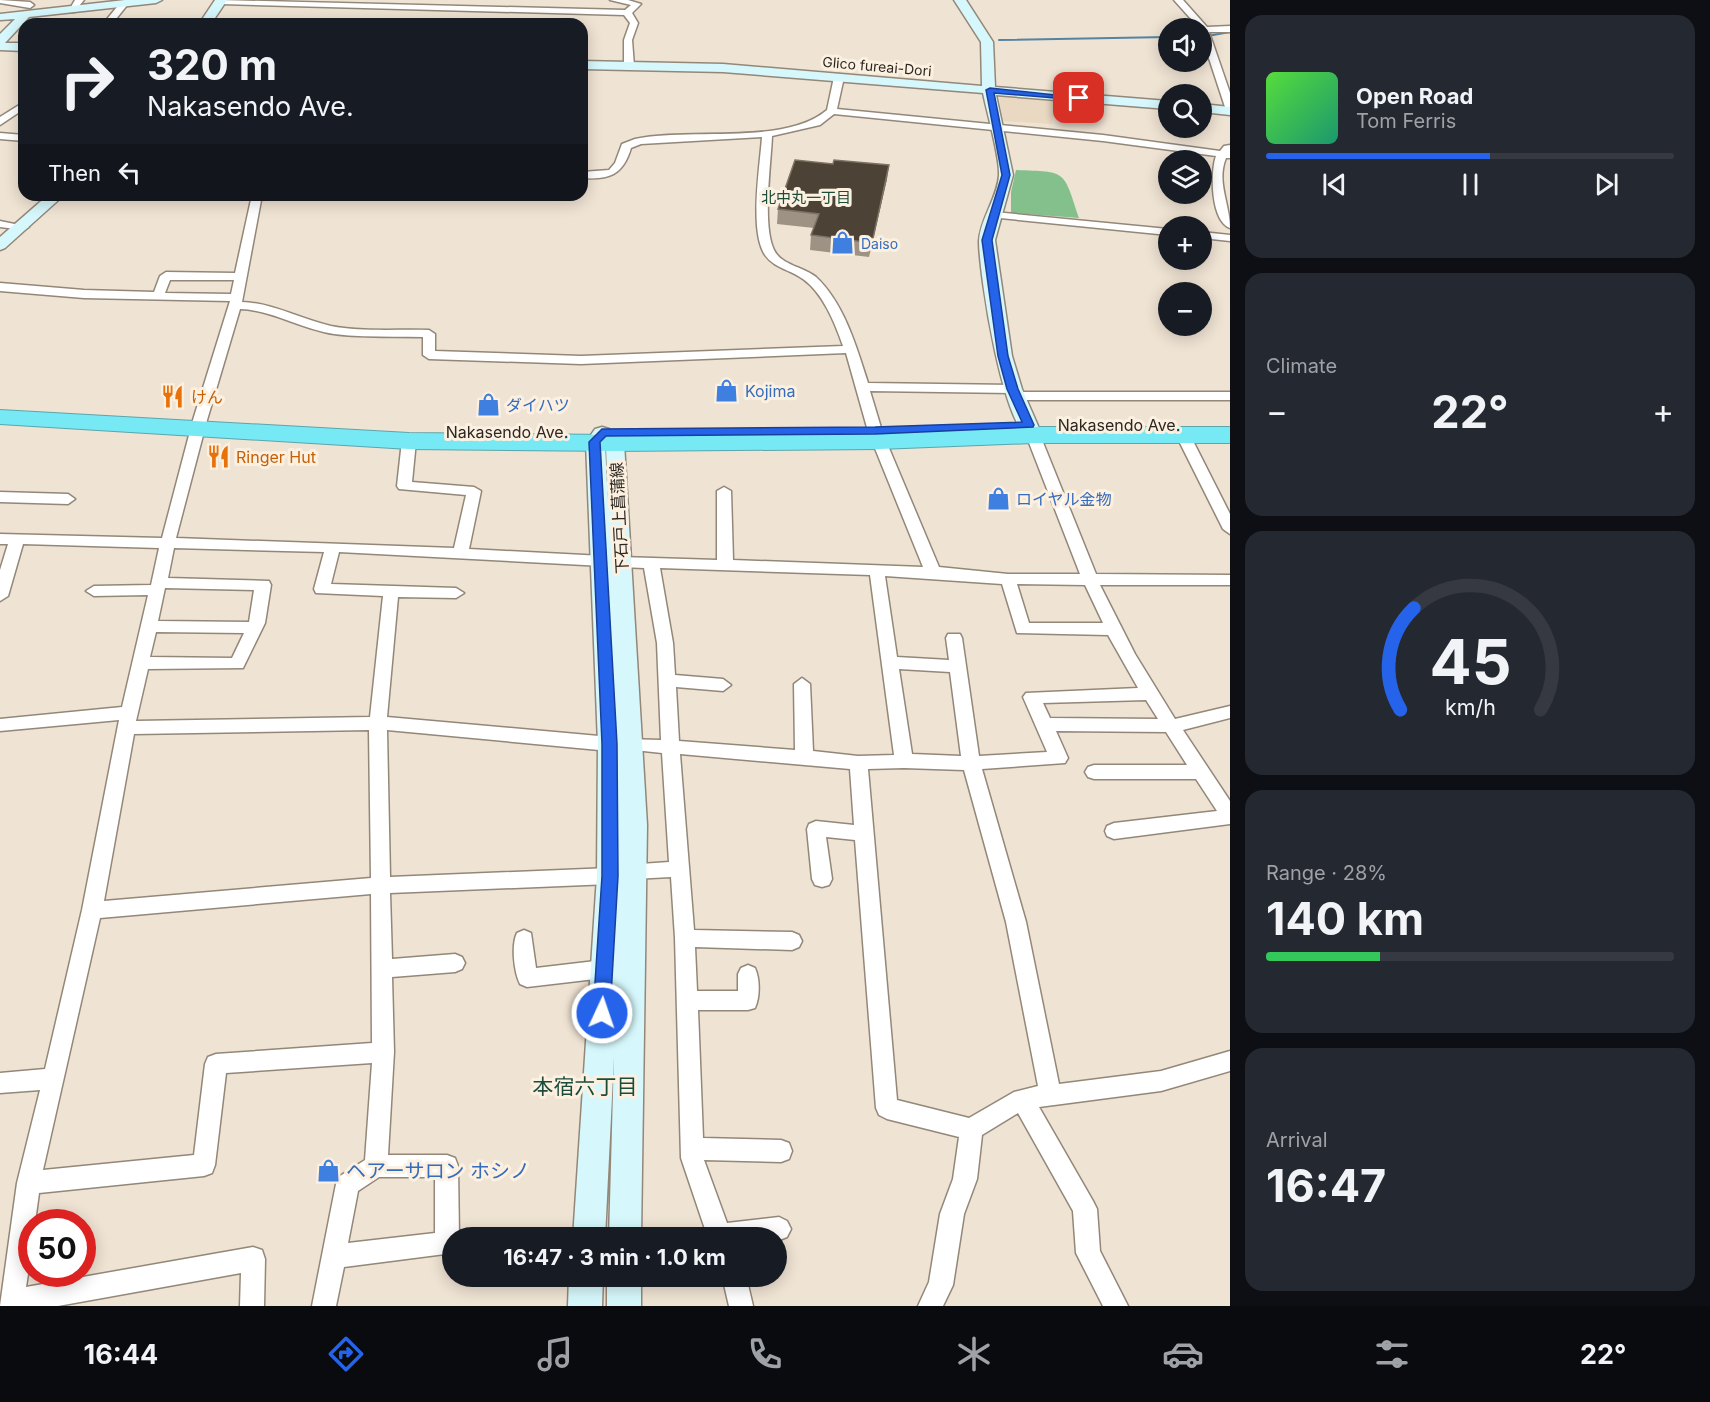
<!DOCTYPE html>
<html lang="en">
<head>
<meta charset="utf-8">
<style>
	:root { --surface:#171b24; --page:#242831; --text:#f1f3f6; --muted:#9ea1a6; --line:#363941; --accent:#2563eb }
	body { margin:0; font-family:Inter,"Noto Sans JP",sans-serif; background:var(--page); color:var(--text); height:100vh; display:flex; flex-direction:column; font-size:22px; white-space:nowrap }
	* { box-sizing:border-box; margin:0 }
	p { font-size:20px; color:var(--muted) }
	.icon { flex:none; width:33px; height:33px; fill:none; stroke:currentColor; stroke-width:2; stroke-linecap:round; stroke-linejoin:round }
	.map { position:relative; flex:1; overflow:hidden }
	.details { display:flex; flex-direction:column; gap:15px; padding:15px; background:#0d0f14; width:480px }
	.details>* { flex:none }
	.banner { position:absolute; left:18px; top:18px; width:570px; height:183px; border-radius:18px; box-shadow:0 3px 15px #0003; background:#171b24; color:var(--text); overflow:hidden }
	.fabs { position:absolute; left:1158px; top:18px; display:grid; gap:12px }
	.fabs a { display:grid; place-items:center; width:54px; height:54px; border-radius:50%; background:var(--surface); box-shadow:0 3px 15px #0003; font-size:30px }
	.speed { position:absolute; left:18px; top:1209px; display:flex; gap:12px; font-size:30px; font-weight:700; text-align:center }
	.speed>* { display:grid; place-content:center; width:78px; height:78px; border-radius:50%; background:var(--surface); box-shadow:0 3px 15px #0003; line-height:1 }
	.speed .limit { border:9px solid #d22; background:#fff; color:#111 }
	.pin { position:absolute; display:grid; place-items:center; width:51px; height:51px; color:#fff; margin:-26px; border-radius:12px; box-shadow:0 3px 9px #0006 }
	.me { position:absolute; width:66px; margin:-33px; rotate:3deg; stroke-linejoin:round; filter:drop-shadow(0 0 4px #0008) }
	.turn { display:flex; align-items:center; gap:21px; height:126px; padding:0 30px; font-size:27px }
	.turn .icon { width:78px; height:78px; stroke-width:2.5 }
	.turn b { display:block; font-size:42px; line-height:51px }
	.then { display:flex; align-items:center; height:57px; padding:0 30px; background:#0003; gap:12px; font-size:22px }
	.big { font-size:45px; font-weight:700; line-height:1.1 }
	.details .tile { flex:1; display:flex; flex-direction:column; justify-content:center; gap:9px; min-width:0; padding:0 21px; border-radius:18px; background:var(--page) }
	.details .dial { align-items:center; gap:0 }
	.dial svg { height:156px; overflow:visible; fill:none; stroke:var(--line); stroke-width:7; stroke-linecap:round; text-anchor:middle }
	.dial text { fill:var(--text); stroke:none }
	.song { display:flex; align-items:center; gap:18px }
	.cover { width:72px; height:72px; border-radius:9px; background:linear-gradient(135deg,hsl(110 70% 55%),hsl(160 70% 35%)) }
	.played { height:6px; border-radius:3px; background:linear-gradient(90deg,var(--accent) 55%,var(--line) 55%) }
	.keys { display:flex; justify-content:space-around; direction:ltr }
	.heat { display:flex; justify-content:space-between; align-items:center; font-size:33px; direction:ltr }
	.charge { height:9px; border-radius:4px; background:linear-gradient(90deg,#34c759 28%,var(--line) 0) }
	.trip { position:absolute; left:442px; top:1227px; width:345px; height:60px; border-radius:30px; background:var(--surface); box-shadow:0 3px 15px #0003; font-weight:700; line-height:60px; text-align:center }
	.dock { display:flex; height:96px; justify-content:space-around; align-items:center; background:#090b0e; color:var(--muted) }
	.dock .icon { width:42px; height:42px }
	.dock .on { color:var(--accent) }
	.dock b { font-size:27px; color:var(--text) }
	main { display:flex; flex:1; min-height:0 }
	.map>svg:first-child { display:block }
	.built { fill:#e9d8c2 }
	.forest { fill:#83c08b }
	.lines { fill:none; stroke-linecap:round; stroke-linejoin:round }
	.stream { stroke:#5583a3; stroke-width:2 }
	.street-casing { stroke:#938779; stroke-width:3 }
	.secondary-casing { stroke:#938779; stroke-width:3 }
	.highway-casing { stroke:#5ca5ab; stroke-width:2 }
	.street { fill:#fff; fill-rule:evenodd }
	.secondary { fill:#d6f8fc; fill-rule:evenodd }
	.highway { fill:#76e9f5; fill-rule:evenodd }
	.wall { fill:#9e9284 }
	.shaded-wall { fill:#7d7264 }
	.building { fill:#4c4235; stroke:#7d7264; stroke-width:1.5 }
	.route { fill:#2563eb; stroke:#184099; stroke-width:1.5 }
	.labels { text-anchor:middle; dominant-baseline:central; stroke-width:6; stroke-linejoin:round; paint-order:stroke }
	.far-street-label { font-size:14px; fill:#2c2722; stroke:#fcf0e0 }
	.far-shop-label { font-size:14px; fill:#366cbe; stroke:#fcf0e0; text-anchor:start }
	.far-neighbourhood-label { font-size:15px; fill:#1b4c3b; stroke:#fcf0e0 }
	.shop-label { font-size:16px; fill:#366cbe; stroke:#fcf0e0; text-anchor:start }
	.food-label { font-size:16px; fill:#c56008; stroke:#fcf0e0; text-anchor:start }
	.street-label { font-size:16px; fill:#2c2722; stroke:#fcf0e0 }
	.near-shop-label { font-size:20px; fill:#366cbe; stroke:#fcf0e0; text-anchor:start }
	.near-neighbourhood-label { font-size:21px; fill:#1b4c3b; stroke:#fcf0e0 }
</style>
</head>
<body>
<main>
<div class="map">
<svg width="1230" height="1306" viewBox="0 0 1230 1306">
	<rect width="100%" height="100%" fill="#efe3d3"/>
	<!-- built -->
	<path class="built" d="M999,96L1055,101L1052,124L1002,121Z"/>
	<!-- forest -->
	<path class="forest" d="M1016,170C1067,172 1063,169 1079,218L1011,213V192Z"/>
	<g class="lines">
		<!-- stream -->
		<path class="stream" d="M1202,37L1230,32
			M999,40L1168,37"/>
		<defs>
			<path id="street" d="M0,0L30,2L34,5L30,8L0,3Z
				M75,0H84L74,12H68Z
				M219,0L625,10L631,5L610,0H628L641,4L632,13L638,23L632,40L634,66L629,69L624,66V40L630,23L624,15L221,4L217,2Z
				M1174,0H1183L1207,27L1230,26V32H1209L1230,93V110L1225,107L1202,37V28H1199Z
				M121,2L128,4L112,24H103Z
				M839,74L844,77L837,109L1103,135L1220,151L1224,146L1230,145V158H1226C1216,182 1230,204 1230,228C1211,221 1210,173 1216,156L1103,141L834,114L820,125L772,136C771,163 762,226 774,250C781,265 804,267 816,277C844,303 857,348 868,383L1013,385L1020,389L1017,392H1230V400H1016L1009,396L1012,393L870,391L882,431L875,435L868,431L846,353L581,364L429,359L423,355V337C394,336 363,338 334,334C301,329 272,310 240,309L207,420L176,538L454,548L466,495L399,489L397,486L402,441L409,437L416,441L412,482L474,487L481,491L469,549L603,556L611,561L603,566L339,552L331,584L456,588L464,593L456,598L398,597L387,717L610,737L616,739L619,744L616,749L610,751L387,730L390,877L610,868L617,870L620,876L617,882L610,884L390,893L392,959L455,954L462,957L465,963L462,969L455,972L392,977L394,1052L388,1155H447L455,1158L458,1166L459,1238H453V1253L344,1267L336,1306H312L336,1184L340,1176L365,1160L372,1063L226,1073L215,1165L212,1173L204,1176L39,1193L35,1222H32V1248L26,1287L253,1247L262,1250L265,1259L264,1306H240L241,1273L58,1306H0L17,1183L40,1090L0,1093V1073L45,1069L82,910L119,720L0,731V719L122,707L148,595L94,596L86,591L94,586L151,585L159,548L23,544L8,596L0,601V570L8,544H0V534L162,538L193,420L230,301L84,298L0,291V283L84,290L154,292L160,276L166,272L235,273L252,195H262L242,302C273,303 300,319 331,326C362,332 397,329 429,330L435,334V351L581,356L843,346C835,323 823,293 803,279C791,270 774,268 765,255C749,231 760,166 762,137L641,144L631,148C623,175 609,180 582,178V172L609,170L615,163L622,144L635,139C689,127 785,146 827,110L834,77ZM170,280H234L231,294L165,293ZM174,548L324,552L314,589L316,593L383,596L370,717L136,721L148,669L243,668L265,623L271,585L269,581L168,578ZM165,588L254,590L249,622L158,621ZM156,632L244,633L232,658L150,657ZM369,730L371,878L104,901L134,734ZM371,894L372,1043L216,1054L208,1057L205,1064L194,1155L43,1170L100,918ZM379,1177H435V1233L348,1243L358,1191Z
				M24,102V109L0,125V117Z
				M0,133L24,135V141L0,139Z
				M994,212L1168,229V235L990,217L989,215Z
				M0,221L29,227L23,230L0,227Z
				M1202,232L1230,235V241L1202,238Z
				M1033,431L1040,435L1096,574L1230,575V585H1100L1135,654L1175,719L1230,706V718L1183,730L1230,801V824L1114,839L1107,836L1105,831L1107,826L1114,823L1217,811L1196,779H1094L1088,777L1085,772L1088,767L1094,765H1187L1166,732L1056,731L1068,758L1065,763L982,769L1026,922L1059,1084L1161,1071L1230,1051V1071L1161,1091L1039,1107L1093,1201L1097,1209L1100,1251L1128,1306H1103L1076,1253L1073,1211L1018,1113L982,1135L977,1179L964,1214L953,1285L943,1306H918L929,1282L940,1214L953,1179L959,1137L887,1119L879,1115L876,1108L855,840L826,837L832,879L829,885L822,887L815,885L812,879L807,829L809,824L816,821L854,825L850,769L680,754L694,930L792,932L799,935L802,941L799,947L792,950L695,947L697,991H738V974L741,968L748,965L755,968C760,979 760,997 755,1008L748,1010H698L703,1138L781,1140L789,1143L792,1151L789,1159L781,1162L704,1160L727,1223L779,1217L787,1221L791,1229L787,1237L777,1241V1238H708L681,1158L675,938L671,877L633,879L626,877L623,871L626,865L669,862L662,753L625,749L622,744L625,739L661,740L657,643L644,568L621,567L613,562L621,557L717,560V491L724,487L731,491L733,560L923,567L872,441L879,437L886,441L939,567L1008,574H1080L1026,435ZM660,568L870,575L894,755L858,756L813,751L810,684L802,678L794,684L795,750L679,741L676,687L723,691L731,685L723,679L675,675L673,643ZM885,576L1002,584L1017,633L1108,635L1138,688L1026,693L1023,697L1047,752L979,756L962,638L960,634H948L946,638L949,660L897,657ZM1017,584L1085,585L1103,623H1029ZM899,669L950,672L961,756L912,754ZM1146,700L1158,719L1050,718L1043,703ZM904,768L964,770L1006,922L1038,1086L1014,1092L969,1118L897,1100L868,769Z
				M1183,431L1190,435L1230,514V534L1223,529L1176,435Z
				M0,492L68,494L75,499L68,504L0,502Z
				M524,930L531,933L536,968L604,960L611,963L614,969L611,975L604,978L527,987L520,984C514,972 511,945 517,933Z
				M722,1276H746L753,1306H729Z"/>
			<path id="secondary" d="M125,0H162L156,3L29,17L5,43H24V51L0,50V34L15,19L0,20V14Z
				M215,0H227L211,24H199Z
				M954,0H966L993,42L995,87L1168,101V109L996,95L1013,175L995,240L1012,356L1022,389L1042,435L1033,441C1003,433 979,272 979,241C980,219 998,197 999,175C1000,157 987,113 983,93L723,72L582,69V61L723,64L982,86L981,42Z
				M1202,104L1230,107V115L1202,112Z
				M48,195H64L5,248L0,250V237Z
				M602,427L609,429L624,443L647,825L641,1238H609L614,1056L605,1238H573L597,876L598,744L586,442L595,429ZM605,444L606,445L608,504Z
				M569,1276H603L602,1306H568Z
				M607,1276H641V1306H607Z"/>
			<path id="highway" d="M0,410L409,433L615,435L879,433L1033,427H1230V443H1033L879,449L615,451L409,449L0,424Z"/>
		</defs>
		<!-- street casing -->
		<use href="#street" class="street-casing"/>
		<!-- secondary casing -->
		<use href="#secondary" class="secondary-casing"/>
		<!-- highway casing -->
		<use href="#highway" class="highway-casing"/>
		<!-- street -->
		<use href="#street" class="street"/>
		<!-- secondary -->
		<use href="#secondary" class="secondary"/>
		<!-- highway -->
		<use href="#highway" class="highway"/>
	</g>
	<!-- wall -->
	<path class="wall" d="M887,179L869,257L810,250L811,235L814,228L777,224L778,209Z"/>
	<!-- shaded-wall -->
	<path class="shaded-wall" d="M889,165L887,179L869,257L872,243Z"/>
	<!-- building -->
	<path class="building" d="M795,160L833,164L834,160L889,165L872,243L811,235L819,214L778,209Z"/>
	<!-- route -->
	<path class="route" d="M990,88L1083,98L1079,100L994,93L1010,175L992,240L1008,356L1018,389L1034,425L1033,427L875,434L606,436L600,442L617,744L618,876L610,1013L608,1019L602,1021L596,1019L593,1013L602,876V744L589,442L602,429L875,427L1022,422L1007,389L998,356L982,240L1002,175L986,90Z"/>
	<!-- icons -->
	<defs>
		<symbol id="shop-bare" viewBox="-9 -9 18 18"><path d="M-5-2.5h2.3a2.7 3.5 0 0 1 5.4 0H5L5.5 6h-11ZM-1.5-2.5h3a1.5 2.3 0 0 0-3 0Z" fill="#3f7fe0" stroke="#fcf0e0" stroke-width="2.5" paint-order="stroke"/></symbol>
		<symbol id="restaurant-bare" viewBox="-9 -9 18 18"><path d="M-5-6h1v4h1v-4h1v4h1v-4h1v5L-1.5 .5V6h-2V.5L-5-1ZM5-6V6H3V1.5H1.5Q1.5-4 5-6Z" fill="#e8710a" stroke="#fcf0e0" stroke-width="2.5" paint-order="stroke"/></symbol>
	</defs>
	<g fill-rule="evenodd">
		<use href="#shop-bare" x="826" y="226" width="33" height="33"/>
		<use href="#shop-bare" x="710" y="374" width="33" height="33"/>
		<use href="#restaurant-bare" x="156" y="380" width="33" height="33"/>
		<use href="#shop-bare" x="472" y="388" width="33" height="33"/>
		<use href="#restaurant-bare" x="202" y="440" width="33" height="33"/>
		<use href="#shop-bare" x="982" y="482" width="33" height="33"/>
		<use href="#shop-bare" x="312" y="1154" width="33" height="33"/>
	</g>
	<g class="labels">
		<!-- far-street labels -->
		<g class="far-street-label">
			<text transform="translate(877 66) rotate(5)">Glico fureai-Dori</text>
		</g>
		<!-- far-shop labels -->
		<g class="far-shop-label">
			<text x="861" y="243">Daiso</text>
		</g>
		<!-- far-neighbourhood labels -->
		<g class="far-neighbourhood-label">
			<text x="806" y="197">北中丸一丁目</text>
		</g>
		<!-- shop labels -->
		<g class="shop-label">
			<text x="745" y="391">Kojima</text>
			<text x="506" y="405">ダイハツ</text>
			<text x="1016" y="499">ロイヤル金物</text>
		</g>
		<!-- food labels -->
		<g class="food-label">
			<text x="191" y="397">けん</text>
			<text x="236" y="457">Ringer Hut</text>
		</g>
		<!-- street labels -->
		<g class="street-label">
			<text x="1119" y="425">Nakasendo Ave.</text>
			<text x="507" y="432">Nakasendo Ave.</text>
			<text transform="translate(619 518) rotate(-93)">下石戸上菖蒲線</text>
		</g>
		<!-- near-shop labels -->
		<g class="near-shop-label">
			<text x="346" y="1171">ヘアーサロン ホシノ</text>
		</g>
		<!-- near-neighbourhood labels -->
		<g class="near-neighbourhood-label">
			<text x="585" y="1086">本宿六丁目</text>
		</g>
	</g>
</svg>
<div class="fabs">
<a><svg class="icon" aria-label="sound" viewBox="0 0 24 24"><path d="M4 9h4l5-4v14l-5-4H4zM17 9q2 3 0 6"/></svg></a>
<a><svg class="icon" aria-label="search" viewBox="0 0 24 24"><circle cx="10" cy="10" r="6"/><path d="M15 15l6 6"/></svg></a>
<a><svg class="icon" aria-label="layers" viewBox="0 0 24 24"><path d="M12 4l9 5-9 5-9-5zM3 14l9 5 9-5"/></svg></a>
<a>+</a>
<a>−</a>
</div>
<div class="speed"><div class="limit">50</div></div>
<div class="pin" style="left:1079px;top:98px;background:#d93025"><svg class="icon" aria-label="arrive" viewBox="0 0 24 24"><path d="M6 21V4h12l-3 4 3 4H6"/></svg></div>
<svg class="me" style="left:602px;top:1013px" viewBox="-20 -20 40 40"><circle r="17" fill="#2563eb" stroke="#fff" stroke-width="3"/><path d="M0-11L8 9 0 5-8 9z" fill="#fff"/></svg>
<div class="trip">16:47 · 3 min · 1.0 km</div>
<div class="banner">
<div class="turn"><svg class="icon" aria-label="right" viewBox="0 0 24 24"><path d="M7 20v-9h11M14 6l5 5-5 5"/></svg><div><b>320 m</b>Nakasendo Ave.</div></div>
<div class="then">Then<svg class="icon" aria-label="left" viewBox="0 0 24 24"><path d="M17 20v-9H6M10 6l-5 5 5 5"/></svg></div>
</div>
</div>
<section class="details">
<div class="tile">
<div class="song"><i class="cover"></i><div><b>Open Road</b><p>Tom Ferris</p></div></div>
<div class="played"></div>
<div class="keys"><svg class="icon" aria-label="previous" viewBox="0 0 24 24"><path d="M18 5L8 12l10 7zM5 5v14"/></svg><svg class="icon" aria-label="pause" viewBox="0 0 24 24"><path d="M8 5v14M16 5v14"/></svg><svg class="icon" aria-label="next" viewBox="0 0 24 24"><path d="M6 5l10 7-10 7zM19 5v14"/></svg></div>
</div>
<div class="tile"><p>Climate</p>
<div class="heat"><a>−</a><b class="big">22°</b><a>+</a></div>
</div>
<div class="tile dial"><svg viewBox="0 0 100 80">
<path d="M14 69A42 42 0 1 1 86 69"/>
<path d="M14 69A42 42 0 0 1 21 17" stroke="#2563eb"/>
<text x="50" y="56" font-size="32" font-weight="700">45</text>
<text x="50" y="72" font-size="11">km/h</text>
</svg></div>
<div class="tile"><p>Range · 28%</p><b class="big">140 km</b><div class="charge"></div></div>
<div class="tile"><p>Arrival</p><b class="big">16:47</b></div>
</section>
</main>
<nav class="dock">
<b>16:44</b>
<svg class="icon on" aria-label="directions" viewBox="0 0 24 24"><path d="M12 3l9 9-9 9-9-9zM9 14v-3h6M13 9l2 2-2 2"/></svg>
<svg class="icon" aria-label="music" viewBox="0 0 24 24"><path d="M9 18V5l10-2v13"/><circle cx="6" cy="18" r="3"/><circle cx="16" cy="16" r="3"/></svg>
<svg class="icon" aria-label="phone" viewBox="0 0 24 24"><path d="M5 4h4l2 5-3 2q2 4 5 5l2-3 5 2v4C11 20 4 13 5 4z"/></svg>
<svg class="icon" aria-label="climate" viewBox="0 0 24 24"><path d="M12 3v18M4 7l16 10M4 17L20 7"/></svg>
<svg class="icon" aria-label="car" viewBox="0 0 24 24"><path d="M5 17H2v-5l4-1 3-4h7l3 4 3 1v5h-3M9 17h6M6 11h13"/><circle cx="7" cy="17" r="2"/><circle cx="17" cy="17" r="2"/></svg>
<svg class="icon" aria-label="filters" viewBox="0 0 24 24"><path d="M4 7h16M4 17h16"/><circle cx="9" cy="7" r="2"/><circle cx="15" cy="17" r="2"/></svg>
<b>22°</b>
</nav>
</body>
</html>
